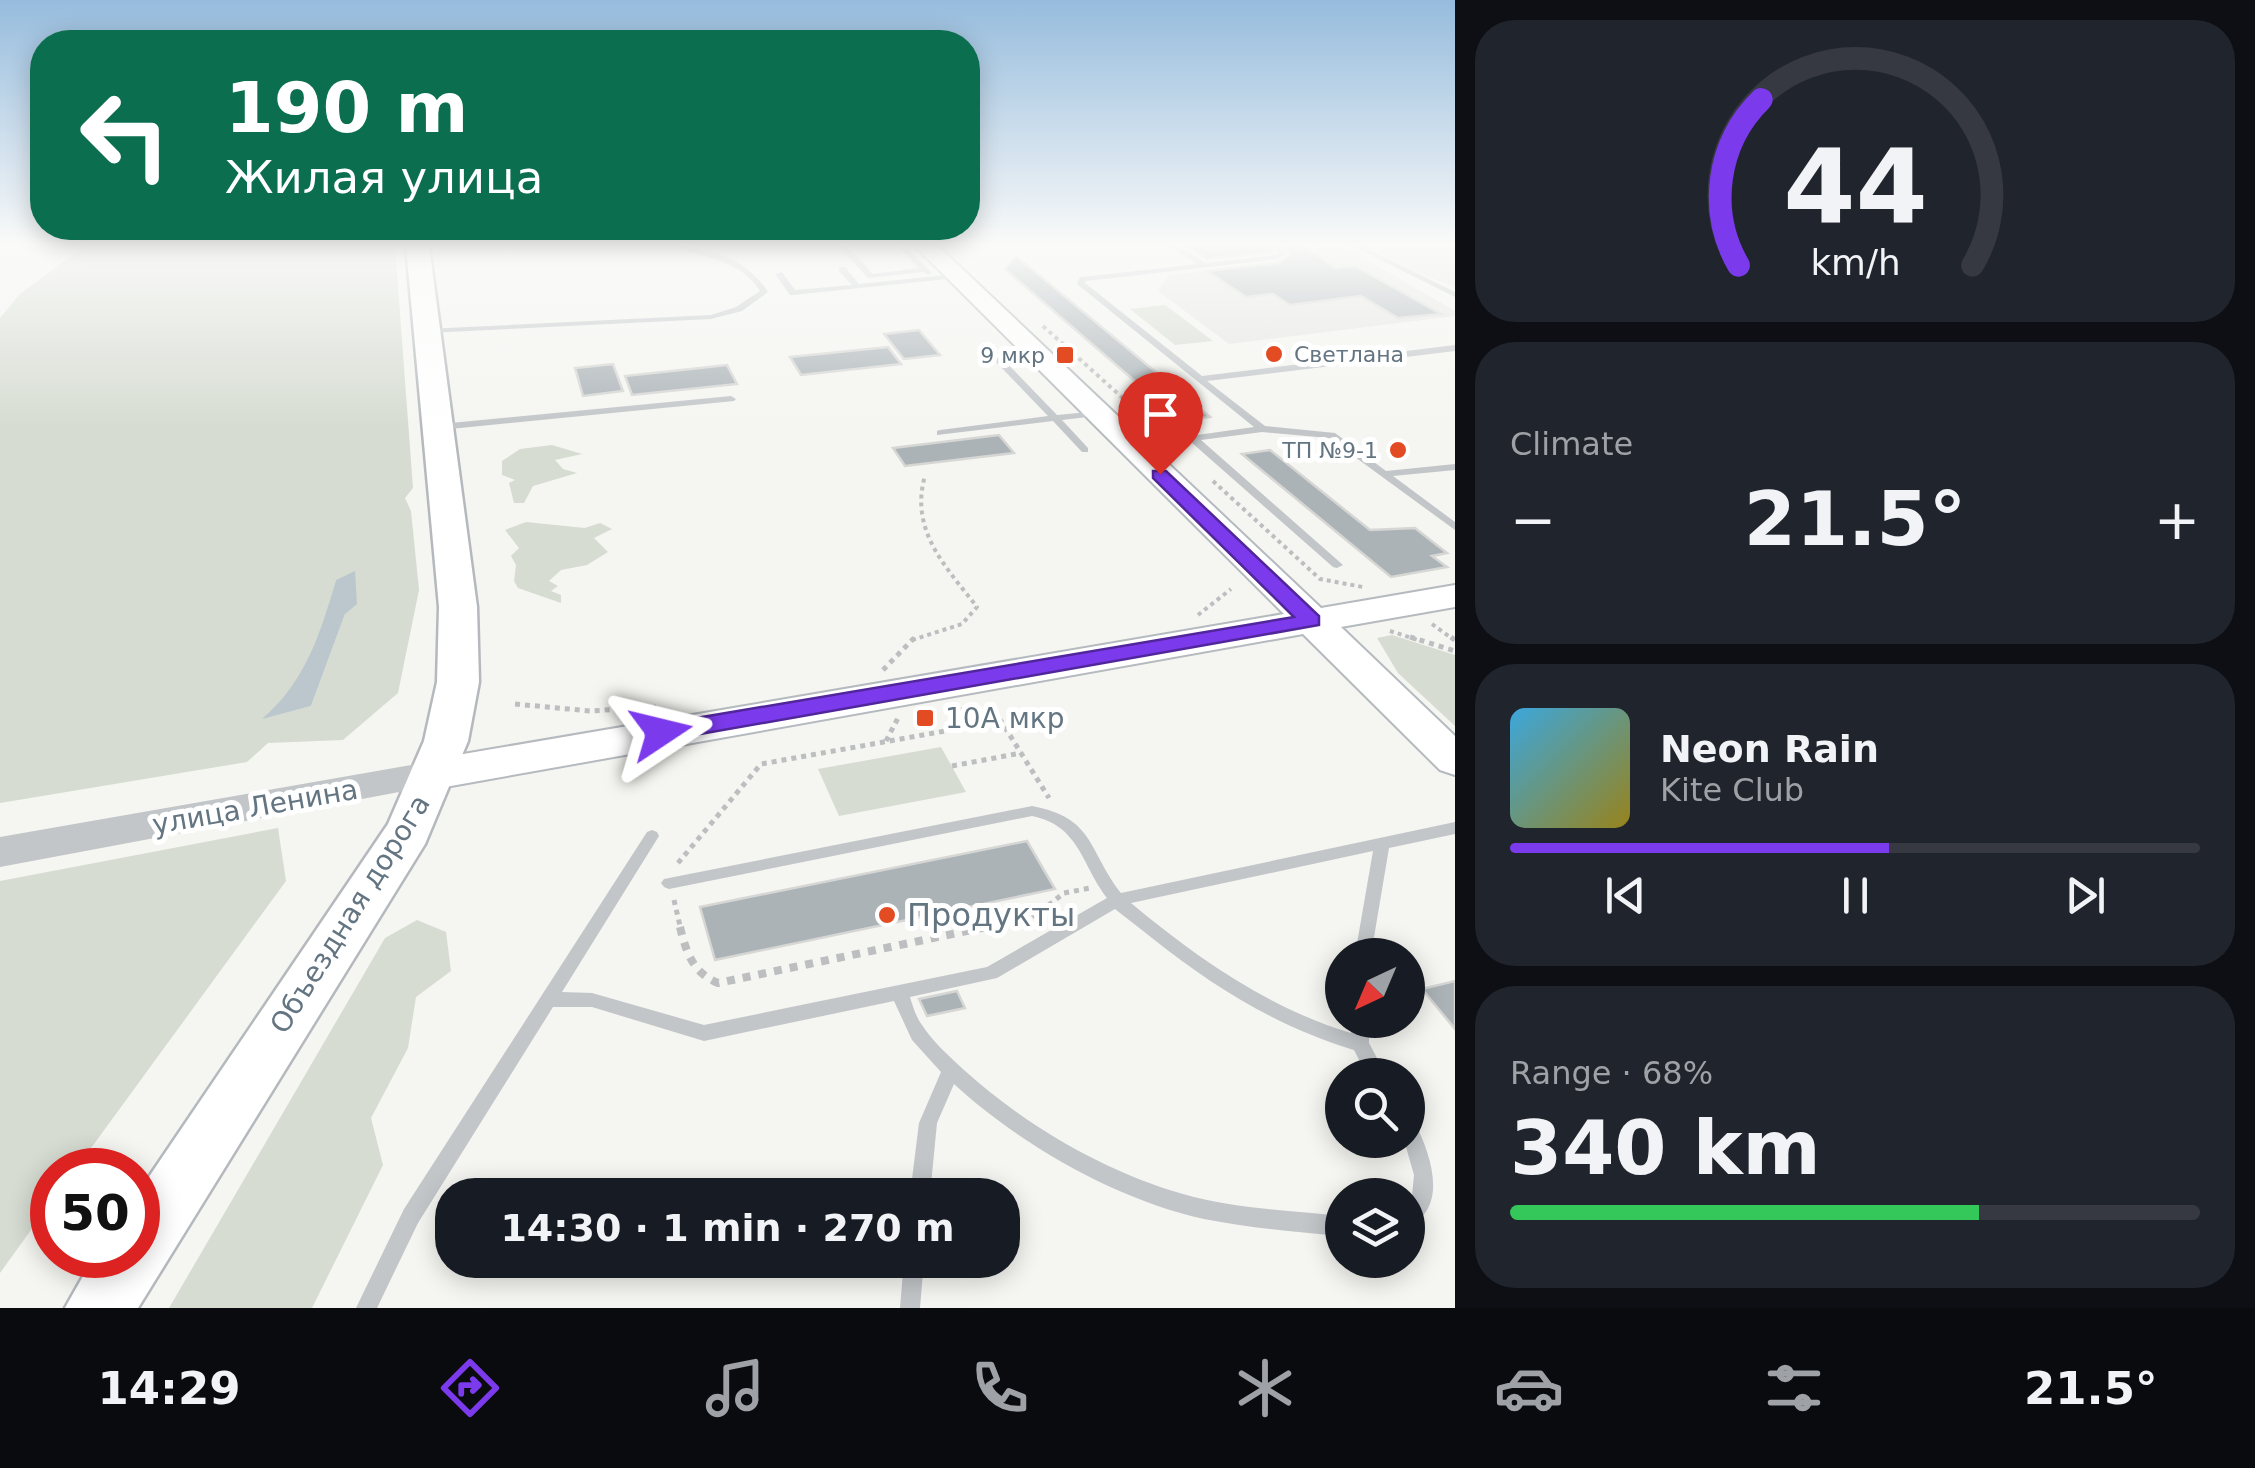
<!DOCTYPE html>
<html lang="en">
<head>
<meta charset="utf-8">
<style>
	:root { --surface:#171b24; --page:#20242c; --text:#f1f3f6; --muted:#9ea1a6; --line:#363941; --accent:#7c3aed }
	body { margin:0; font-family:"DejaVu Sans",sans-serif; background:var(--page); color:var(--text); height:100vh; display:flex; flex-direction:column; font-size:38px; white-space:nowrap }
	* { box-sizing:border-box; margin:0 }
	p { font-size:32px; color:var(--muted) }
	.icon { flex:none; width:55px; height:55px; fill:none; stroke:currentColor; stroke-width:2; stroke-linecap:round; stroke-linejoin:round }
	.map { position:relative; flex:1; overflow:hidden }
	.panel { display:flex; flex-direction:column; gap:20px; padding:20px; background:#0d0f14; width:800px }
	.panel>* { flex:none }
	.top-card { position:absolute; left:30px; top:30px; width:950px; height:210px; border-radius:40px; box-shadow:0 5px 25px #0003; background:#0b6e4f; color:#fff; overflow:hidden }
	.needle { width:65px; rotate:224deg }
	.buttons { position:absolute; left:1325px; top:938px; display:grid; gap:20px }
	.buttons a { display:grid; place-items:center; width:100px; height:100px; border-radius:50%; background:var(--surface); box-shadow:0 5px 25px #0003; font-size:50px }
	.speed { position:absolute; left:30px; top:1148px; display:flex; gap:20px; font-size:50px; font-weight:700; text-align:center }
	.speed>* { display:grid; place-content:center; width:130px; height:130px; border-radius:50%; background:var(--surface); box-shadow:0 5px 25px #0003; line-height:1 }
	.speed .limit { border:15px solid #d22; background:#fff; color:#111 }
	.pin { position:absolute; display:grid; place-items:center; width:85px; height:85px; color:#fff; margin:-102px -42px; border-radius:50% 50% 50% 0; rotate:-45deg; box-shadow:0 0 10px #0007 }
	.pin .icon { rotate:45deg }
	.me { position:absolute; width:110px; margin:-55px; rotate:80deg; stroke-linejoin:round; filter:drop-shadow(0 0 8px #0008) }
	.turn { display:flex; align-items:center; gap:35px; height:210px; padding:0 30px; font-size:45px }
	.turn .icon { width:130px; height:130px; stroke-width:2.5 }
	.turn b { display:block; font-size:70px; line-height:85px }
	.big { font-size:75px; font-weight:700; line-height:1.1 }
	.panel .tile { flex:1; display:flex; flex-direction:column; justify-content:center; gap:15px; min-width:0; padding:0 35px; border-radius:40px; background:var(--page) }
	.panel .dial { align-items:center; gap:0 }
	.dial svg { height:260px; overflow:visible; fill:none; stroke:var(--line); stroke-width:7; stroke-linecap:round; text-anchor:middle }
	.dial text { fill:var(--text); stroke:none }
	.song { display:flex; align-items:center; gap:30px }
	.cover { width:120px; height:120px; border-radius:15px; background:linear-gradient(135deg,hsl(200 70% 55%),hsl(50 70% 35%)) }
	.played { height:10px; border-radius:5px; background:linear-gradient(90deg,var(--accent) 55%,var(--line) 55%) }
	.keys { display:flex; justify-content:space-around; direction:ltr }
	.heat { display:flex; justify-content:space-between; align-items:center; font-size:55px; direction:ltr }
	.charge { height:15px; border-radius:8px; background:linear-gradient(90deg,#34c759 68%,var(--line) 0) }
	.trip { position:absolute; left:435px; top:1178px; width:585px; height:100px; border-radius:40px; background:var(--surface); box-shadow:0 5px 25px #0003; font-weight:700; line-height:100px; text-align:center }
	.dock { display:flex; height:160px; justify-content:space-around; align-items:center; background:#090b0e; color:var(--muted) }
	.dock .icon { width:70px; height:70px }
	.dock .active { color:var(--accent) }
	.dock b { font-size:45px; color:var(--text) }
	main { display:flex; flex:1; min-height:0 }
	.map>svg:first-child { display:block }
	.built { fill:#e5e6e4 }
	.green { fill:#d6dcd2; fill-rule:evenodd }
	.water { fill:#bbc7cc }
	.building { fill:#abb3b7; stroke:#d6d6d4; stroke-width:2.5 }
	.lines { fill:none; stroke-linecap:round; stroke-linejoin:round }
	.secondary-casing { stroke:#b4babe; stroke-width:4 }
	.primary-casing { stroke:#b5b9bd; stroke-width:5 }
	.path-far2 { stroke:#bcbec0; stroke-width:4; stroke-dasharray:4 4; stroke-linecap:butt }
	.path-far1 { stroke:#bcbec0; stroke-width:5; stroke-dasharray:5 5; stroke-linecap:butt }
	.path { stroke:#bcbec0; stroke-width:8; stroke-dasharray:8 8; stroke-linecap:butt }
	.service { fill:#c2c6c9; fill-rule:evenodd }
	.tertiary { fill:#c2c6c9; fill-rule:evenodd }
	.secondary { fill:#fff; fill-rule:evenodd }
	.primary { fill:#fff; fill-rule:evenodd }
	.route { fill:#7c3aed; stroke:#51269a; stroke-width:2.5 }
	.poi-dot { fill:#e34b23; stroke:#fff; stroke-width:4 }
	.labels { text-anchor:middle; dominant-baseline:central; stroke-width:10; stroke-linejoin:round; paint-order:stroke }
	.far-poi-label { font-size:22px; fill:#647582; stroke:#fff; text-anchor:end }
	.poi-label { font-size:28px; fill:#647582; stroke:#fff; text-anchor:start }
	.street-label { font-size:28px; fill:#647582; stroke:#fff }
	.near-poi-label { font-size:32px; fill:#647582; stroke:#fff; text-anchor:start }
</style>
</head>
<body>
<main>
<div class="map">
<svg width="1455" height="1308" viewBox="0 0 1455 1308">
	<rect width="100%" height="100%" fill="#f5f5f1"/>
	<!-- built -->
	<path class="built" d="M1318,246H1343L1455,311V316L1229,344L1158,291L1169,275L1315,260Z
		M1365,246H1455V287L1421,274Z"/>
	<!-- green -->
	<path class="green" d="M85,246H395L413,488L405,498L411,511L419,590L398,693L343,740L268,743L247,762L0,803V318L20,294ZM336,580L345,614L311,706L264,718L288,697L317,646Z
		M1165,305L1213,341L1175,345L1130,309Z
		M552,445L582,454L555,460L563,469L577,473L533,486L524,503H514L509,483L515,480L502,475V461L520,449Z
		M526,522L585,528L600,523L612,529L594,538L608,552L587,565L561,570L549,581L558,586L551,591L561,595V603L518,588L514,581L516,565L511,556L519,548L505,530Z
		M1392,635L1455,655V726L1398,673L1377,638Z
		M941,747L966,792L839,816L818,769Z
		M278,828L286,881L75,1170H52V1201L0,1273V881Z
		M417,920L446,932L451,971L416,997L408,1048L371,1118L383,1165L312,1308H169L385,938Z"/>
	<!-- water -->
	<path class="water" d="M355,571L357,604L345,614L311,706L262,719C306,681 320,634 336,580Z"/>
	<!-- building -->
	<path class="building" d="M1185,246H1269L1272,252L1207,259Z
		M1285,246H1304L1335,268L1355,266L1441,314L1398,318L1361,296L1290,305L1273,294L1246,297L1207,271L1278,263L1290,255Z
		M1016,256L1210,417L1181,421L1005,269Z
		M919,330L940,355L904,359L884,334Z
		M888,347L901,364L801,375L790,357Z
		M613,364L623,391L583,396L575,368Z
		M727,365L737,384L632,395L625,376Z
		M999,435L1014,453L905,466L893,448Z
		M1270,450L1370,530L1415,528L1447,553L1432,556L1447,567L1391,577L1242,454Z
		M1027,841L1055,889L715,960L700,907Z
		M1455,981V1029L1422,989Z
		M957,991L965,1008L927,1016L919,999Z"/>
	<g class="lines">
		<defs>
			<path id="secondary" d="M915,246H938L1321,608L1455,585V607L1341,627L1455,736V775L1440,770L1303,634L434,789L419,785L413,774L419,763L434,759L1284,614Z"/>
			<path id="primary" d="M406,246H429L477,607L479,682L468,741L425,844L138,1308H65L95,1255H138V1193L388,824L424,741L437,682L439,607Z"/>
		</defs>
		<!-- secondary casing -->
		<use href="#secondary" class="secondary-casing"/>
		<!-- primary casing -->
		<use href="#primary" class="primary-casing"/>
		<!-- path-far2 -->
		<path class="path-far2" d="M1043,326L1157,429
			M1213,481L1320,579L1363,587
			M1198,615L1231,589
			M1432,624L1454,640
			M1390,631L1418,640
			M912,640L962,624L977,607C947,568 909,531 925,476"/>
		<!-- path-far1 -->
		<path class="path-far1" d="M1410,637L1455,651
			M1451,637L1455,640
			M883,670L915,637
			M515,704L590,711L656,707
			M959,709L989,723
			M886,741L898,718
			M952,766L1021,753
			M678,863L761,764L1001,721L1049,798
			M674,900L681,930
			M974,930L1032,918L1064,893L1090,888"/>
		<!-- path -->
		<path class="path" d="M680,927C686,952 693,973 718,983L986,927"/>
		<!-- service -->
		<path class="service" d="M672,246C709,246 748,260 768,292L742,311L711,319L427,333L423,331L427,329L711,315L736,307L760,291C739,258 704,259 672,246Z
			M839,246H847L873,274L919,268L897,246H905L932,273L928,275L923,272L868,278Z
			M1169,246H1178L1206,263L1276,255L1278,253L1273,246H1281L1286,254L1278,259L1086,281L1085,283L1202,376L1455,345V351L1207,381L1265,426L1335,433L1386,471L1455,464V470L1393,476L1455,522V530L1329,438L1262,432L1201,440L1343,565L1337,568L1333,567L1191,442L1130,449V445L1133,444L1254,427L1077,284L1080,277H1083L1197,264Z
			M1353,246H1362L1455,292V297Z
			M839,267H845L859,284L956,274L960,276L956,278L793,295H790L775,274L782,272L795,290L852,285L839,271Z
			M999,357L1002,358L1057,415L1099,411L1101,413L1096,416L1062,420L1088,448V452H1082L1053,421L937,435V431L940,430L1048,416L996,362L995,360Z
			M731,396L736,399L734,401L440,430L435,427L440,424Z
			M1032,806C1095,818 1087,849 1121,893L1455,822V834L1389,848L1371,955H1355L1373,851L1131,903C1197,958 1268,1008 1351,1033V1020H1369V1043L1386,1075H1367L1354,1050C1276,1026 1215,988 1152,938C1140,928 1127,919 1115,909L997,978L910,997C913,1007 916,1017 922,1025C933,1042 949,1056 964,1070C1025,1125 1103,1171 1183,1194C1234,1209 1289,1210 1342,1216V1236C1297,1232 1249,1228 1204,1219C1117,1200 1019,1144 954,1084L937,1123L930,1195H910L919,1123L941,1072L912,1040L894,1001L704,1041L592,1007H553L418,1223L377,1308H356L404,1209L647,832L652,830L657,832L659,836L562,992L592,993L704,1025L987,967L1107,898C1081,864 1080,826 1032,816L669,889L664,887L661,883L664,879Z
			M1408,1120L1415,1123C1430,1153 1450,1207 1408,1227V1203L1412,1196L1414,1175L1404,1140H1408Z
			M904,1260H924L920,1308H900Z"/>
		<!-- tertiary -->
		<path class="tertiary" d="M434,761L447,765L452,774L447,783L0,867V837Z"/>
		<!-- secondary -->
		<use href="#secondary" class="secondary"/>
		<!-- primary -->
		<use href="#primary" class="primary"/>
	</g>
	<!-- sky -->
	<linearGradient id="sky" x2="0" y2="1"><stop stop-color="#96bcdd"/><stop offset="0.57" stop-color="#fafaf9"/><stop offset="1" stop-color="#fafaf9" stop-opacity="0"/></linearGradient>
	<rect width="1455" height="429" fill="url(#sky)"/>
	<!-- route -->
	<path class="route" d="M1153,471H1166L1319,616V625L661,741L649,732L661,724L1294,617L1153,478Z"/>
	<!-- markers -->
	<g class="poi-dot">
		<circle cx="1274" cy="354" r="10"/>
		<rect x="1055" y="345" width="20" height="20" rx="5"/>
		<circle cx="1398" cy="450" r="10"/>
		<rect x="915" y="708" width="20" height="20" rx="5"/>
		<circle cx="887" cy="915" r="10"/>
	</g>
	<g class="labels">
		<!-- far-poi labels -->
		<g class="far-poi-label">
			<text x="1294" y="354" text-anchor="start">Светлана</text>
			<text x="1045" y="355">9 мкр</text>
			<text x="1378" y="450">ТП №9-1</text>
		</g>
		<!-- poi labels -->
		<g class="poi-label">
			<text x="945" y="718">10А мкр</text>
		</g>
		<!-- street labels -->
		<g class="street-label">
			<text transform="translate(255 807) rotate(-10)">улица Ленина</text>
			<text transform="translate(350 914) rotate(-58)">Объездная дорога</text>
		</g>
		<!-- near-poi labels -->
		<g class="near-poi-label">
			<text x="907" y="915">Продукты</text>
		</g>
	</g>
</svg>
<div class="buttons">
<a><svg class="needle" viewBox="-14 -14 28 28"><path d="M0-13l5 13h-10z" fill="#e53935"/><path d="M0 13l5-13h-10z" fill="#9ea1a6"/></svg></a>
<a><svg class="icon" aria-label="search" viewBox="0 0 24 24"><circle cx="10" cy="10" r="6"/><path d="M15 15l6 6"/></svg></a>
<a><svg class="icon" aria-label="layers" viewBox="0 0 24 24"><path d="M12 4l9 5-9 5-9-5zM3 14l9 5 9-5"/></svg></a>
</div>
<div class="speed"><div class="limit">50</div></div>
<div class="pin" style="left:1160px;top:474px;background:#d93025"><svg class="icon" aria-label="arrive" viewBox="0 0 24 24"><path d="M6 21V4h12l-3 4 3 4H6"/></svg></div>
<svg class="me" style="left:661px;top:732px" viewBox="-20 -20 40 40"><path d="M0-17L14 15 0 8-14 15z" fill="#7c3aed" stroke="#fff" stroke-width="4"/></svg>
<div class="trip">14:30 · 1 min · 270 m</div>
<div class="top-card">
<div class="turn"><svg class="icon" aria-label="left" viewBox="0 0 24 24"><path d="M17 20v-9H6M10 6l-5 5 5 5"/></svg><div><b>190 m</b>Жилая улица</div></div>
</div>
</div>
<section class="panel">
<div class="tile dial"><svg viewBox="0 0 100 80">
<path d="M14 69A42 42 0 1 1 86 69"/>
<path d="M14 69A42 42 0 0 1 21 18" stroke="#7c3aed"/>
<text x="50" y="56" font-size="32" font-weight="700">44</text>
<text x="50" y="72" font-size="11">km/h</text>
</svg></div>
<div class="tile"><p>Climate</p>
<div class="heat"><a>−</a><b class="big">21.5°</b><a>+</a></div>
</div>
<div class="tile">
<div class="song"><i class="cover"></i><div><b>Neon Rain</b><p>Kite Club</p></div></div>
<div class="played"></div>
<div class="keys"><svg class="icon" aria-label="previous" viewBox="0 0 24 24"><path d="M18 5L8 12l10 7zM5 5v14"/></svg><svg class="icon" aria-label="pause" viewBox="0 0 24 24"><path d="M8 5v14M16 5v14"/></svg><svg class="icon" aria-label="next" viewBox="0 0 24 24"><path d="M6 5l10 7-10 7zM19 5v14"/></svg></div>
</div>
<div class="tile"><p>Range · 68%</p><b class="big">340 km</b><div class="charge"></div></div>
</section>
</main>
<nav class="dock">
<b>14:29</b>
<svg class="icon active" aria-label="directions" viewBox="0 0 24 24"><path d="M12 3l9 9-9 9-9-9zM9 14v-3h6M13 9l2 2-2 2"/></svg>
<svg class="icon" aria-label="music" viewBox="0 0 24 24"><path d="M9 18V5l10-2v13"/><circle cx="6" cy="18" r="3"/><circle cx="16" cy="16" r="3"/></svg>
<svg class="icon" aria-label="phone" viewBox="0 0 24 24"><path d="M5 4h4l2 5-3 2q2 4 5 5l2-3 5 2v4C11 20 4 13 5 4z"/></svg>
<svg class="icon" aria-label="climate" viewBox="0 0 24 24"><path d="M12 3v18M4 7l16 10M4 17L20 7"/></svg>
<svg class="icon" aria-label="car" viewBox="0 0 24 24"><path d="M5 17H2v-5l4-1 3-4h7l3 4 3 1v5h-3M9 17h6M6 11h13"/><circle cx="7" cy="17" r="2"/><circle cx="17" cy="17" r="2"/></svg>
<svg class="icon" aria-label="filters" viewBox="0 0 24 24"><path d="M4 7h16M4 17h16"/><circle cx="9" cy="7" r="2"/><circle cx="15" cy="17" r="2"/></svg>
<b>21.5°</b>
</nav>
</body>
</html>
